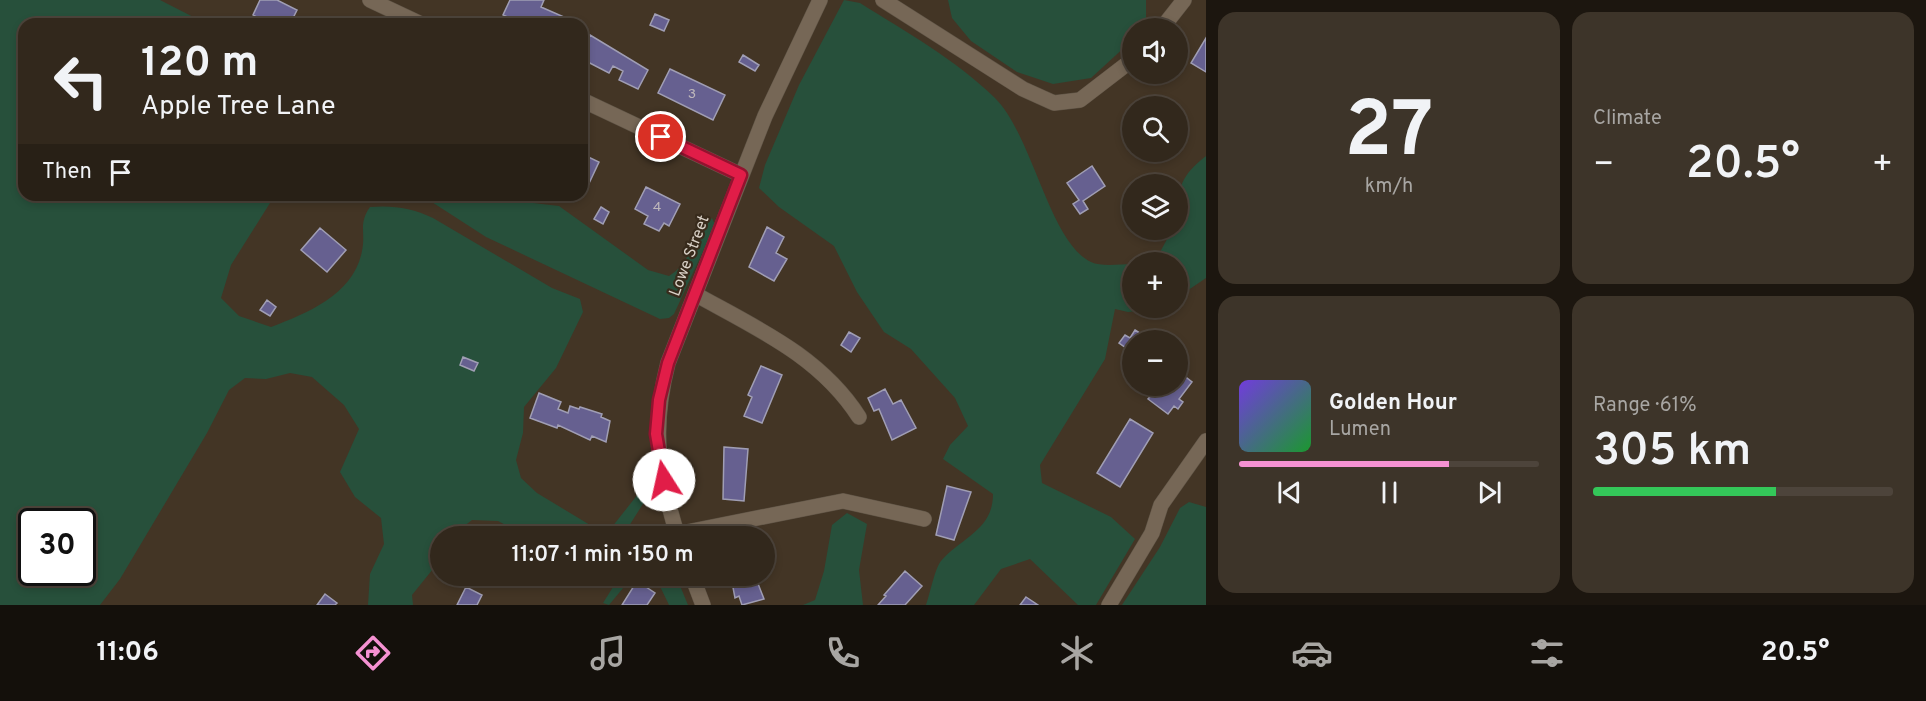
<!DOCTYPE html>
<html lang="en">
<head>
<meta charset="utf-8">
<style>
	:root { --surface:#32281c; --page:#3d3429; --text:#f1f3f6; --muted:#a8a6a3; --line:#4d443b; --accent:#f591d2 }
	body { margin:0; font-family:Overpass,sans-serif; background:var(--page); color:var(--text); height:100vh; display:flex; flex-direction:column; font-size:22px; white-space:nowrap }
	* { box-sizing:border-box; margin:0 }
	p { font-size:20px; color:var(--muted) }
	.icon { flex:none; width:33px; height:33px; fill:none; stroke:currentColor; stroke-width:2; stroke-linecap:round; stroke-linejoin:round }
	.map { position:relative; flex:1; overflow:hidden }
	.side { display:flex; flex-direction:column; gap:12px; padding:12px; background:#1c160f; width:720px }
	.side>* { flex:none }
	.banner { position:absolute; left:18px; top:18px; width:570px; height:183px; border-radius:18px; box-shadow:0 3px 9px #0003,0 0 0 2px var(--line); background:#32281c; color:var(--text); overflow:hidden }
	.fabs { position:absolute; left:1122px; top:18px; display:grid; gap:12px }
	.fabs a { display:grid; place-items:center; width:66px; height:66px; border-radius:50%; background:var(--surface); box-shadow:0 3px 9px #0003,0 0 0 2px var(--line); font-size:30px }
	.speed { position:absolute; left:18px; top:508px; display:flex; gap:12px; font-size:30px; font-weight:700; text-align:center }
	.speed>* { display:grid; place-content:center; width:78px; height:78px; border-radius:50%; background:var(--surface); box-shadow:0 3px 9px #0003,0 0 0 2px var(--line); line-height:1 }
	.speed .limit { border:3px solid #111; border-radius:9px; background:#fff; color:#111 }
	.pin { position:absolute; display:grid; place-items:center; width:51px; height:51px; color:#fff; margin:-26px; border:3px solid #fff; border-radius:50%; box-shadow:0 2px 6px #0007 }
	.me { position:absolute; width:66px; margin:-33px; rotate:350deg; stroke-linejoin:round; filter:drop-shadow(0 0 4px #0008) }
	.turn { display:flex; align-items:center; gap:21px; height:126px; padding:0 24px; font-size:27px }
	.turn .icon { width:78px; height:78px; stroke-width:2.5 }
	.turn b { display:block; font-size:42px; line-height:51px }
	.then { display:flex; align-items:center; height:57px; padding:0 24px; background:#0003; gap:12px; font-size:22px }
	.big { font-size:45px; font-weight:600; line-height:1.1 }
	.side .card { flex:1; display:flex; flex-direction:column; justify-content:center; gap:9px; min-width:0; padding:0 21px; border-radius:18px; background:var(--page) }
	.side .dial { align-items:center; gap:0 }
	.dial b { font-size:78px; line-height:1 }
	.song { display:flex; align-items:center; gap:18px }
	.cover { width:72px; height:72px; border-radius:9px; background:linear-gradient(135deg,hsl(260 70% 55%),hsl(130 70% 35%)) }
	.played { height:6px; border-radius:3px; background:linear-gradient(90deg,var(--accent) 70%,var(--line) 70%) }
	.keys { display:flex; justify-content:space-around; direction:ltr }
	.heat { display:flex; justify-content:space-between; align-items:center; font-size:33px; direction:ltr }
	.charge { height:9px; border-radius:4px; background:linear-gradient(90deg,#34c759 61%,var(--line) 0) }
	.side .tiles { flex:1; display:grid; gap:12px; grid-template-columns:repeat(2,1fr) }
	.trip { position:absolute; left:430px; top:526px; width:345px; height:60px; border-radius:30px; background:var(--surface); box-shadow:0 3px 9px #0003,0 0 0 2px var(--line); font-weight:600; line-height:60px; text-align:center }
	.dock { display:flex; height:96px; justify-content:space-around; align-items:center; background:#14100b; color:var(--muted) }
	.dock .icon { width:42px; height:42px }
	.dock .selected { color:var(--accent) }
	.dock b { font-size:27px; color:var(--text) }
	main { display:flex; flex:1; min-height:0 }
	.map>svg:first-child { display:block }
	.green { fill:#27503b; fill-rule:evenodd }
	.building { fill:#666090; stroke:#a09eb4; stroke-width:1.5 }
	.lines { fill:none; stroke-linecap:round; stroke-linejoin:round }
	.minor-casing { stroke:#5e5345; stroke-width:16 }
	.minor { stroke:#766756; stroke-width:15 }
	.route-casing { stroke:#92132f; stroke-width:15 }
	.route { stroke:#e11d48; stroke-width:10 }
	.labels { text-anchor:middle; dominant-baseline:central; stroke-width:4.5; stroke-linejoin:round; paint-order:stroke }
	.number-label { font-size:14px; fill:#bdb6ba }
	.street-label { font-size:16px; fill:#dad2c8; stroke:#382b1c }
</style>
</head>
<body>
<main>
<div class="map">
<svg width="1206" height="605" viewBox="0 0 1206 605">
	<rect width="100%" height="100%" fill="#433525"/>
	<!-- green -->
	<path class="green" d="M0,0H160L207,24H24V195H275L231,265L221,298L239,316L271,327C308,313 354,294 362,251C366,232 358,224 370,207C393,205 412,208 433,218L552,288L580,299L583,312L556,368L524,407L523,433L516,460L521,478L537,493L595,528L608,532L646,484L653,488L622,537H529L498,521L472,520L450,537H441V559L412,595L413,605H368L370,574L384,544L381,518L355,497L340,472L359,429L344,405L312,377L290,373L266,379L245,378L229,390L207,433L120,579L100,605H0ZM32,522H82V573H32Z
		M844,0L860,3C906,32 955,59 995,98C1033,136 1049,242 1091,262C1101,267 1121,264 1132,264V308H1163L1128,312L1115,309L1105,359L1040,465L1042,483L1111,517L1135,539L1096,605H1078L1030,559L1001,569L974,605H926C930,594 935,568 941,561C962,537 993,530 993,494L943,459L950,445L968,426L955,398L911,349L884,332L857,292L834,246L779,207L759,188L765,165L799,85Z
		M948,0H1146V21L1141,28H1132V38L1128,44L1091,78L1053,84L1017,72L971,41L952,18Z
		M1206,156V278L1178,297V262H1139L1159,254L1172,230H1178C1178,194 1175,180 1206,156Z
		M421,195H500L516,201L559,206L648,270L669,276C691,263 694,235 712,218L715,225L674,314L669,318L660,319L486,237Z
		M1189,502L1206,507V605H1122L1160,547L1180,508Z
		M847,513L867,524L859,570L863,605H803L815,600L824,571L832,525Z
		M620,576H633L609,605L603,603Z
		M655,576H676L688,605H669Z"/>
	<!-- building -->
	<path class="building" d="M260,0H277L297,10L290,24H271L253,15Z
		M510,0H544L541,7L571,20L569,24H523L503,15Z
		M655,14L669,20L664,31L650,25Z
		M590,35L648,70L638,89L619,80L623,71L613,66L609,73L582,59V49Z
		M1206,38V72L1191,63Z
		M743,55L759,65L755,71L739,62Z
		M670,69L725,95L713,120L658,93Z
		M1158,99L1169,106H1153Z
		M582,154L599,162L584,194H582Z
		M1092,166L1105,186L1083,201L1088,209L1080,214L1073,204L1079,200L1067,183Z
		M646,187L680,204L669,226L664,223L659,231L644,224L648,216L635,209Z
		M601,207L609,212L603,224L594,219Z
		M767,227L784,237L776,253L787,259L774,281L749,267Z
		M320,228L346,250L327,272L301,250Z
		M267,300L276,307L270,316L260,310Z
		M1135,330L1146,337L1144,340H1132V352L1119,343L1125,335L1130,338Z
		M849,332L860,338L851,352L841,345Z
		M463,357L478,363L474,371L460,365Z
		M761,366L782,375L762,423L744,416L752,397L748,395Z
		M1178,371L1192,382L1179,399L1183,402L1178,409L1174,406L1168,414L1148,399L1159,386H1178Z
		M885,389L893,404L901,400L916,428L892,440L879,409L874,411L868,398Z
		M539,393L561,402L558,409L568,413L570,406L579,409L580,407L602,414L601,417L610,421L606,442L592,436L590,440L558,425L557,428L530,418Z
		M1130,419L1153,433L1120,487L1097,473Z
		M724,447L748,449L744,501L723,499Z
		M947,486L971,492L954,540L936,535Z
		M905,571L922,586L905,605H878L886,596L884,595Z
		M755,576L764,599L742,605L739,596L735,598L731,577Z
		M637,581L655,593L647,605H622Z
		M466,587L482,595L477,605H457Z
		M325,594L337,603L335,605H317Z
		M1026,597L1038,605H1020Z"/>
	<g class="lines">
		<defs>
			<path id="minor" d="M370,0L421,24
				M883,0L1023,89L1054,103L1080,100L1132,60
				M1162,28L1184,0
				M582,100L741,175
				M695,294C756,328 820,356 859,417
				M677,534L843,501L924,519
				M678,537C658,473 651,429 668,363L765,116L820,0
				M692,576L703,605
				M1109,605L1152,533L1161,505L1206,441"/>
		</defs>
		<!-- minor casing -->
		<use href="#minor" class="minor-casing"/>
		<!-- minor -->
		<use href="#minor" class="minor"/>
	</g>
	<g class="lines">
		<defs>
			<path id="route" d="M661,137L741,175L668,363L659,400L656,434L664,480"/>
		</defs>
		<!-- route casing -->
		<use href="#route" class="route-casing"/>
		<!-- route -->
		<use href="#route" class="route"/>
	</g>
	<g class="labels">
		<!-- number labels -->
		<g class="number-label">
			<text x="692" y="94">3</text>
			<text x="657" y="207">4</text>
		</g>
		<!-- street labels -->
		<g class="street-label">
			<text transform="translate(690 256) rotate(-69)">Lowe Street</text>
		</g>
	</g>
</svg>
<div class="fabs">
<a><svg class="icon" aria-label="sound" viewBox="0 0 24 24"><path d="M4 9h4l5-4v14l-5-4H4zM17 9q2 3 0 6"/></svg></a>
<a><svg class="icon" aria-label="search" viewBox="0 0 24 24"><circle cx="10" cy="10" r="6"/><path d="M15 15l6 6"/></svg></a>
<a><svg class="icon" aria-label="layers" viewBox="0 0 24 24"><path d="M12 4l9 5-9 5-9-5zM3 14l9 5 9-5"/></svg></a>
<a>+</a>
<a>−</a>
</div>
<div class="speed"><div class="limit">30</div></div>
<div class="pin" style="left:661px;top:137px;background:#d93025"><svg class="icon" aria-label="arrive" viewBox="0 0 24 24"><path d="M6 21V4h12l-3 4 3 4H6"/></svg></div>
<svg class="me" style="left:664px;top:480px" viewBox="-20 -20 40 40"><circle r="19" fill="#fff"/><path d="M0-13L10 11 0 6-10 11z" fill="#e11d48"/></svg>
<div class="trip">11:07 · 1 min · 150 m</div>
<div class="banner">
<div class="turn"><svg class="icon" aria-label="left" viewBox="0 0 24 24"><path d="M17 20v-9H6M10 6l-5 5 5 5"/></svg><div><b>120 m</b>Apple Tree Lane</div></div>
<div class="then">Then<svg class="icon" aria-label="arrive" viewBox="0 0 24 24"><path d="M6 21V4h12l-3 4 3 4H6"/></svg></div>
</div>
</div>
<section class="side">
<div class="tiles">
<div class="card dial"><b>27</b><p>km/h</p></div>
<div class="card"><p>Climate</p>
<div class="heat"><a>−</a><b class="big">20.5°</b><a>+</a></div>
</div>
<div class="card">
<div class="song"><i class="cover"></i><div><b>Golden Hour</b><p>Lumen</p></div></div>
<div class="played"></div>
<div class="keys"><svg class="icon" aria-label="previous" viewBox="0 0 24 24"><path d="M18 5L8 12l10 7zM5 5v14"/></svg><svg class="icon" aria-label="pause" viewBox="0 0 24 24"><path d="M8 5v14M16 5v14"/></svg><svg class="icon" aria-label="next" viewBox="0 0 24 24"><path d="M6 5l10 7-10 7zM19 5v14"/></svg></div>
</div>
<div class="card"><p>Range · 61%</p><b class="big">305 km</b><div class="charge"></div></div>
</div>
</section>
</main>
<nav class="dock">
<b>11:06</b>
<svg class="icon selected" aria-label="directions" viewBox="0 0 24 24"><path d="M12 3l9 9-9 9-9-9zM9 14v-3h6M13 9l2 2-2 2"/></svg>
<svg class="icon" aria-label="music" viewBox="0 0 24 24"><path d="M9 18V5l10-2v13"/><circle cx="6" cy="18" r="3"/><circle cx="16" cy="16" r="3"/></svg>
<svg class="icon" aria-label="phone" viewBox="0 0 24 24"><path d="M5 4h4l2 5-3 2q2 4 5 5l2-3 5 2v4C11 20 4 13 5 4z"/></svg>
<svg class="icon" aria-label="climate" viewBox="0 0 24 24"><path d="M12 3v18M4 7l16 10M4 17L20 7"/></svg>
<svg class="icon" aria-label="car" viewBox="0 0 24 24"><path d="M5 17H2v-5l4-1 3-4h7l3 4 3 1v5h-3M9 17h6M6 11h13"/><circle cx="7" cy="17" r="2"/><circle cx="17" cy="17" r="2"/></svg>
<svg class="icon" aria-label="filters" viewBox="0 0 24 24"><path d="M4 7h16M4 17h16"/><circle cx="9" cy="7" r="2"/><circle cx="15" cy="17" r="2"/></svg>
<b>20.5°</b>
</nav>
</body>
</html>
